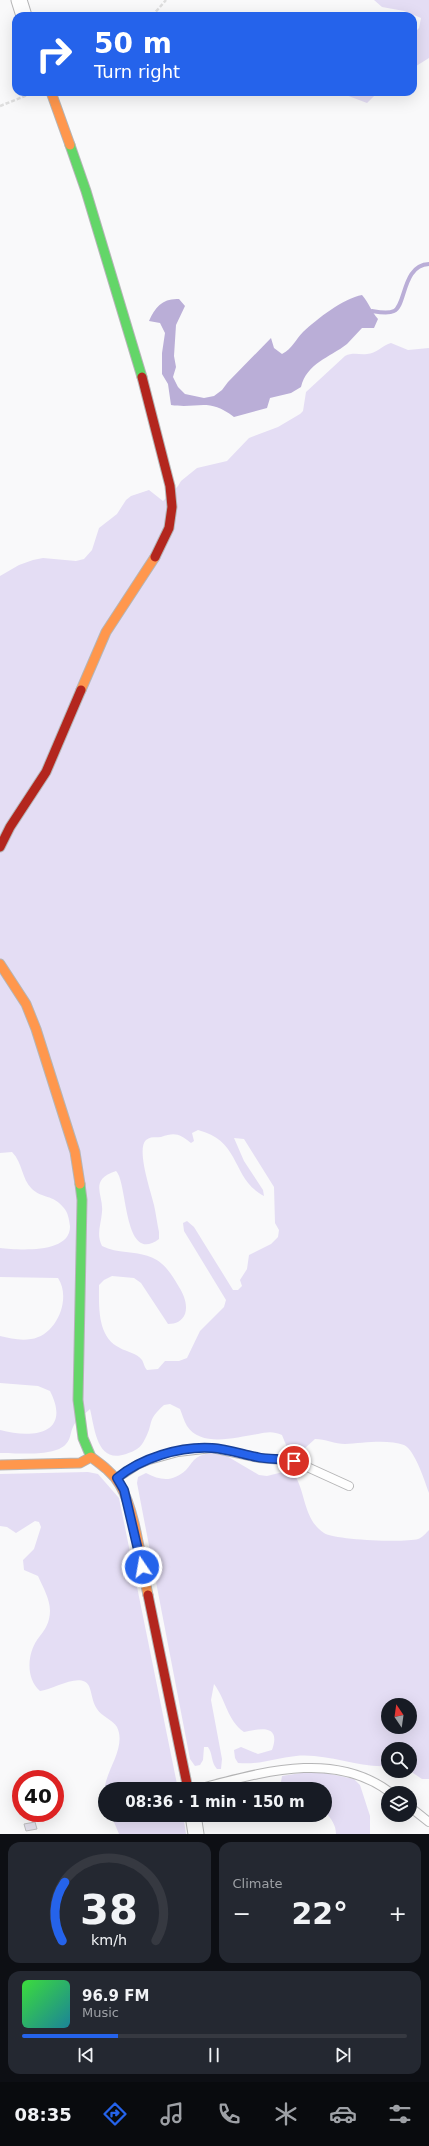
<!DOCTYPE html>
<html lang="en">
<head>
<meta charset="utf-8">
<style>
	:root { --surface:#171b24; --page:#242831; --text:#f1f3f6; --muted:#9ea1a6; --line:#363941; --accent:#2563eb }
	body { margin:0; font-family:"DejaVu Sans",sans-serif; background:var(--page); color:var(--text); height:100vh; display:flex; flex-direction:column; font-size:15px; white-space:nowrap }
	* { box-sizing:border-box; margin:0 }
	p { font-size:13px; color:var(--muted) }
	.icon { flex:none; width:22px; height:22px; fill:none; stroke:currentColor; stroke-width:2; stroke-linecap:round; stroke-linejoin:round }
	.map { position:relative; height:1834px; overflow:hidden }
	.panel { display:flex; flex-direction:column; gap:8px; padding:8px; background:#0d0f14; flex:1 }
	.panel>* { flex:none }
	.guide { position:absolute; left:12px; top:12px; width:405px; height:84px; border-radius:12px; box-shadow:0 4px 16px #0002; background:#2563eb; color:#fff; overflow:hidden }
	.needle { width:26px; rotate:347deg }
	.tools { position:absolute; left:381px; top:1698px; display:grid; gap:8px }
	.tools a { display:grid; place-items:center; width:36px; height:36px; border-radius:50%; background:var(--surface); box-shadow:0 4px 16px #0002; font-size:20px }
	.speed { position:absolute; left:12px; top:1770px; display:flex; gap:8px; font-size:20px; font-weight:700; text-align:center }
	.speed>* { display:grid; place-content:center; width:52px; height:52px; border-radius:50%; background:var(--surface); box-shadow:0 4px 16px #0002; line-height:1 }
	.speed .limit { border:6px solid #d22; background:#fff; color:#111 }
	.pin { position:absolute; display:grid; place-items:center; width:34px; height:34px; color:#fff; margin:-17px; border:2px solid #fff; border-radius:50%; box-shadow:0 1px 4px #0007 }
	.me { position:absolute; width:44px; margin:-22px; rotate:348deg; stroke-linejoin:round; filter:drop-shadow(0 0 3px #0008) }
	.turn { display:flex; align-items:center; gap:14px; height:84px; padding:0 16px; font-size:18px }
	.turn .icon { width:52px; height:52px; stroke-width:2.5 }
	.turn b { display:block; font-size:28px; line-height:34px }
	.big { font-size:30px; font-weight:600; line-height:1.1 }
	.panel .tile { flex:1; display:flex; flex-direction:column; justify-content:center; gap:6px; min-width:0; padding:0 14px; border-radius:12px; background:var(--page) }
	.panel .dial { align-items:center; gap:0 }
	.dial svg { height:104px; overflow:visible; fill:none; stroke:var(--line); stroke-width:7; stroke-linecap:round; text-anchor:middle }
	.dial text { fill:var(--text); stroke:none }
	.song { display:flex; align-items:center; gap:12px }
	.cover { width:48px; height:48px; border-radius:6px; background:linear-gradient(135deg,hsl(120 70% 55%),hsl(190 70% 35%)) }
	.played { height:4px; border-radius:2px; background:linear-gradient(90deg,var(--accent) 25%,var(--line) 25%) }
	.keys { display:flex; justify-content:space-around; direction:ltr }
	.heat { display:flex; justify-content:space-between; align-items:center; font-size:22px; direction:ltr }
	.panel .tiles { flex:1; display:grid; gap:8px; grid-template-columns:1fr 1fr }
	.tile:last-child { grid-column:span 2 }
	.trip { position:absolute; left:98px; top:1782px; width:234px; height:40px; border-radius:20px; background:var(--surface); box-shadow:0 4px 16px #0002; font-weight:600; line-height:40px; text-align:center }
	.dock { display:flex; height:64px; justify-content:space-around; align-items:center; background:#090b0e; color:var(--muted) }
	.dock .icon { width:28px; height:28px }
	.dock .selected { color:var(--accent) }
	.dock b { font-size:18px; color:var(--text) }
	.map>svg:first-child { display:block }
	.green { fill:#e4ddf4; fill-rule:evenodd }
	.water { fill:#baaed7 }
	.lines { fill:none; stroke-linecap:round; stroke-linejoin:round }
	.stream { stroke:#baaed7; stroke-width:4 }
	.building { fill:#e4e1ed; stroke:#bebebf }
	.lane-casing { stroke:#b5b5b6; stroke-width:10 }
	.street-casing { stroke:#b5b5b6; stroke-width:17 }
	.fast-casing { stroke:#b5b5b6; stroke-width:11 }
	.slow-casing { stroke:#b5b5b6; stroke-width:11 }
	.jam-casing { stroke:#b5b5b6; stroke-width:11 }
	.path { stroke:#dedede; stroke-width:2.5; stroke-dasharray:4 2; stroke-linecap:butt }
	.lane { stroke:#fefefe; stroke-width:8 }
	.street { stroke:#fefefe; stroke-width:15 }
	.fast { stroke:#63d668; stroke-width:9 }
	.slow { stroke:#ff974d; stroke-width:9 }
	.jam { stroke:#b3261e; stroke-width:9 }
	.route-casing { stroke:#184099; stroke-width:10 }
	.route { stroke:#2563eb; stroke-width:7 }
</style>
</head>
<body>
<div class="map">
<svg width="429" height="1834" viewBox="0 0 429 1834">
	<rect width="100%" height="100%" fill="#f9f9fa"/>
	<!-- green -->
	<path class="green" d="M374,0H429V58L413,68V34L419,28L421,18L404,11L382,7Z
		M338,92H378L367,103Z
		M391,343L408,350L429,348V1493C425,1482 415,1450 404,1445C388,1439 362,1443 345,1444C335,1444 325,1439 315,1439L304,1449L294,1452L288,1450L282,1435C273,1431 267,1432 258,1434C238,1437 201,1448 187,1426C184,1421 182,1414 180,1409L170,1404L164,1405C146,1421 154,1423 145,1439C141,1448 135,1451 126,1454C97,1464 95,1430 90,1409C85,1414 75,1421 73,1427C70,1433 71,1439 66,1444C55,1457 17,1453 0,1453V1430C33,1439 72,1434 50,1391L38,1386L0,1383V1336C10,1338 20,1341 31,1339C56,1336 72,1299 58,1278L0,1277V1248C19,1250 71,1254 70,1226C69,1219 68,1212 63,1207C54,1195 41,1198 32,1189C21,1178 23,1163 12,1152L0,1153V576L19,565L33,560L43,558L76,561L84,559L92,550L99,528L117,514L126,500L131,496L149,490L163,501L178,486L181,481L197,468L227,461L249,438L278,427L300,414L303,411L306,392L345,356C353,352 359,355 367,354C376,354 383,345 391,343ZM198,1130C242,1141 231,1179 264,1196L263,1190L244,1161L234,1138L244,1139L274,1187L275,1223L279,1230L278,1237L271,1244L249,1255L247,1269L240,1280L242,1286L238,1290H233L194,1227L187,1221L183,1223L184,1231L226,1300L224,1307L200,1331L187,1358L179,1361H165L158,1369L147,1370C144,1367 144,1363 142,1360C137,1353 127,1352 120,1348C97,1337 99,1307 99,1285L104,1280L112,1276L134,1278L141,1283L168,1324C176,1324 182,1321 185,1314C188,1305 184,1295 179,1287C164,1261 156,1255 126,1252C118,1251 110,1250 102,1246C96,1234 101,1225 102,1212C104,1195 88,1180 116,1171C128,1182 123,1266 159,1239V1232C157,1223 156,1214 154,1205C151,1192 136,1149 146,1140C151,1136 156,1138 161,1137C175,1132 180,1134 191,1143L194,1141L192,1133Z
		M220,1452L259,1475L267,1476L283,1472L294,1474C306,1492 303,1519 324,1533C334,1540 404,1543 418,1539C422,1538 426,1533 429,1530V1779H422L410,1771V1749H388V1766C357,1768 327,1753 296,1756C276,1758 260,1765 238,1763L235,1758L234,1750L241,1747L258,1754L272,1750C281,1725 262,1728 244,1732C227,1720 226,1700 214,1684L211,1700L222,1759L221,1769H217C211,1763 213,1754 208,1747H204L203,1760L200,1765L195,1766L190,1759L137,1483L138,1477L146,1473C161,1481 173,1482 186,1470C189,1467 191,1463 194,1460C201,1453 211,1453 220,1452ZM388,1705H410V1727H388Z
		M88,1472L98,1474L119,1498L178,1789H105V1798C100,1775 128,1750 117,1727C112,1719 102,1717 97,1709C92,1702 92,1693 89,1686C81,1671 53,1690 40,1691C26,1679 27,1655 37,1640C42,1633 47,1628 49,1619C53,1603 44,1590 38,1576L24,1570L23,1560L34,1549L41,1527L39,1522L35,1521L16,1533L7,1527L0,1526V1474Z
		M301,1773H326L354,1779L360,1785L370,1816V1834H336C336,1825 331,1818 325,1812V1789H288L281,1782L282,1776Z
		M111,1815H183L186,1834H119Z"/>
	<!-- water -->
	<path class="water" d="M362,295C369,303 371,311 378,319L374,328H362C357,333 352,339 347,344C329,358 307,363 301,387L291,393L270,398L267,408L234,417C208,397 199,409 171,405L168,384L162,374V353L165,333L160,323L149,321C155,307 163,298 179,299L185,306L176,325L174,356L176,367L173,377L178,387L185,394L204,398L214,396L222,390L228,382L271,338L274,348L282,354C293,348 295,340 303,332C317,319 344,298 362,295Z"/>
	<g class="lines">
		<!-- stream -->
		<path class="stream" d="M372,311C378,312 388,314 394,311C406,306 402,265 429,264"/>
	</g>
	<!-- building -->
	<path class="building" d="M35,1822L37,1829L26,1831L24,1824Z"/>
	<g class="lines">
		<defs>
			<path id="lane" d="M117,1478L137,1465L149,1460L178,1452L212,1448L259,1458L294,1461L349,1486
				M197,1789C260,1773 334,1749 391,1793
				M410,1807L429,1822"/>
			<path id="street" d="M19,0L24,16
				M193,1815L196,1834"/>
			<path id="fast" d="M70,145L86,191L142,377
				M80,1184L82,1200L78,1400L83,1438L91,1457"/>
			<path id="slow" d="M51,92L70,145
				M81,690L106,632L155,557
				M0,964L26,1004L36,1029L75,1152L80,1184
				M0,1465L80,1463L91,1457C102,1465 113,1473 120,1485C136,1512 141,1563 148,1595"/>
			<path id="jam" d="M142,377L170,486L172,507L169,528L155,557
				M0,847L10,827L46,772L81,690
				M148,1595L188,1789"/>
		</defs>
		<!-- lane casing -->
		<use href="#lane" class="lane-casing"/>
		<!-- street casing -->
		<use href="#street" class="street-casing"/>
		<!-- fast casing -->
		<use href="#fast" class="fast-casing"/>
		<!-- slow casing -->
		<use href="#slow" class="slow-casing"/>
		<!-- jam casing -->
		<use href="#jam" class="jam-casing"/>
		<!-- path -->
		<path class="path" d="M152,16L166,0
			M0,106L35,92"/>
		<!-- lane -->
		<use href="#lane" class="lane"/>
		<!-- street -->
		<use href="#street" class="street"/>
		<!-- fast -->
		<use href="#fast" class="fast"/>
		<!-- slow -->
		<use href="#slow" class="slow"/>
		<!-- jam -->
		<use href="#jam" class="jam"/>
	</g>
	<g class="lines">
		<defs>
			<path id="route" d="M142,1567L124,1490L117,1478C141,1458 180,1446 212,1448C227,1449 242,1454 257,1457C269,1460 282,1458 294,1461"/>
		</defs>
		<!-- route casing -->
		<use href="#route" class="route-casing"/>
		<!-- route -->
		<use href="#route" class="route"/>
	</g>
</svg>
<div class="tools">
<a><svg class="needle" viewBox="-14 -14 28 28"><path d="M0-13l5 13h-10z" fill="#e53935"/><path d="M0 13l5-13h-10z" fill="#9ea1a6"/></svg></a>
<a><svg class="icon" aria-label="search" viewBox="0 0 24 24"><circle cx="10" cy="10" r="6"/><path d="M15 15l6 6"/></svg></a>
<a><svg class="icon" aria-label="layers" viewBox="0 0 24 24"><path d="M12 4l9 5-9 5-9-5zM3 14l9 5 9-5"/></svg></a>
</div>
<div class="speed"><div class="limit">40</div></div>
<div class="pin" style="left:294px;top:1461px;background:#d93025"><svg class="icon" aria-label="arrive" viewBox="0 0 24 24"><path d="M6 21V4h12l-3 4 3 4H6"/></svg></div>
<svg class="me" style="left:142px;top:1567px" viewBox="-20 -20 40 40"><circle r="17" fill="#2563eb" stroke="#fff" stroke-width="3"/><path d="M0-11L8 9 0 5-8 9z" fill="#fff"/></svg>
<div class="trip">08:36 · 1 min · 150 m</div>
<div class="guide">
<div class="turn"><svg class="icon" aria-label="right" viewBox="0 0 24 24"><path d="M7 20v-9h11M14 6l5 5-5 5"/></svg><div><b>50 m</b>Turn right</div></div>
</div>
</div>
<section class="panel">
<div class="tiles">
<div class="tile dial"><svg viewBox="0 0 100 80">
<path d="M14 69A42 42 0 1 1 86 69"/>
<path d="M14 69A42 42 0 0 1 16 24" stroke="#2563eb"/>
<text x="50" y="56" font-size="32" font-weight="700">38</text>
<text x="50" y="72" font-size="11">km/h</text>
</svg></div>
<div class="tile"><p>Climate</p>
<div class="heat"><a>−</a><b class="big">22°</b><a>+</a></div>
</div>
<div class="tile">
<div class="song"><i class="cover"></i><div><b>96.9 FM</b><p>Music</p></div></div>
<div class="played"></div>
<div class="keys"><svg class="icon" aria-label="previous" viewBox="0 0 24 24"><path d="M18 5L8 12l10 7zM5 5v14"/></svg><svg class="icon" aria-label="pause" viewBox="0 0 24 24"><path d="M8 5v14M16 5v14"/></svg><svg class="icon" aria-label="next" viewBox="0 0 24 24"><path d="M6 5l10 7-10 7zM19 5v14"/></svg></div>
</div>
</div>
</section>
<nav class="dock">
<b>08:35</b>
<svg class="icon selected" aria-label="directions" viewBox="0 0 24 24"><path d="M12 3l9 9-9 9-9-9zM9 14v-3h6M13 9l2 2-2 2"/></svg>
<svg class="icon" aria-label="music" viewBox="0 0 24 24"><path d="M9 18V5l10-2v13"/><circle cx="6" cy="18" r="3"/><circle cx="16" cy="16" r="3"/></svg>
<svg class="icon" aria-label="phone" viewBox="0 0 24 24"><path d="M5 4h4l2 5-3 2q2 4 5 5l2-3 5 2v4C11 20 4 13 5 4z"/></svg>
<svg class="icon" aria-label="climate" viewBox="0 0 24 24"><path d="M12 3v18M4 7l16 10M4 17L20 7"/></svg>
<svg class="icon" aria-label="car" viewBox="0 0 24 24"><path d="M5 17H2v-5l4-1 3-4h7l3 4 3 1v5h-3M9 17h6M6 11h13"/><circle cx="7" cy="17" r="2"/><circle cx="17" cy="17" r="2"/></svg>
<svg class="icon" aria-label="filters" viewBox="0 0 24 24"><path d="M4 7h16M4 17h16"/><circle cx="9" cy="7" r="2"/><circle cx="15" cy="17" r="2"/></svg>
</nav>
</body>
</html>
